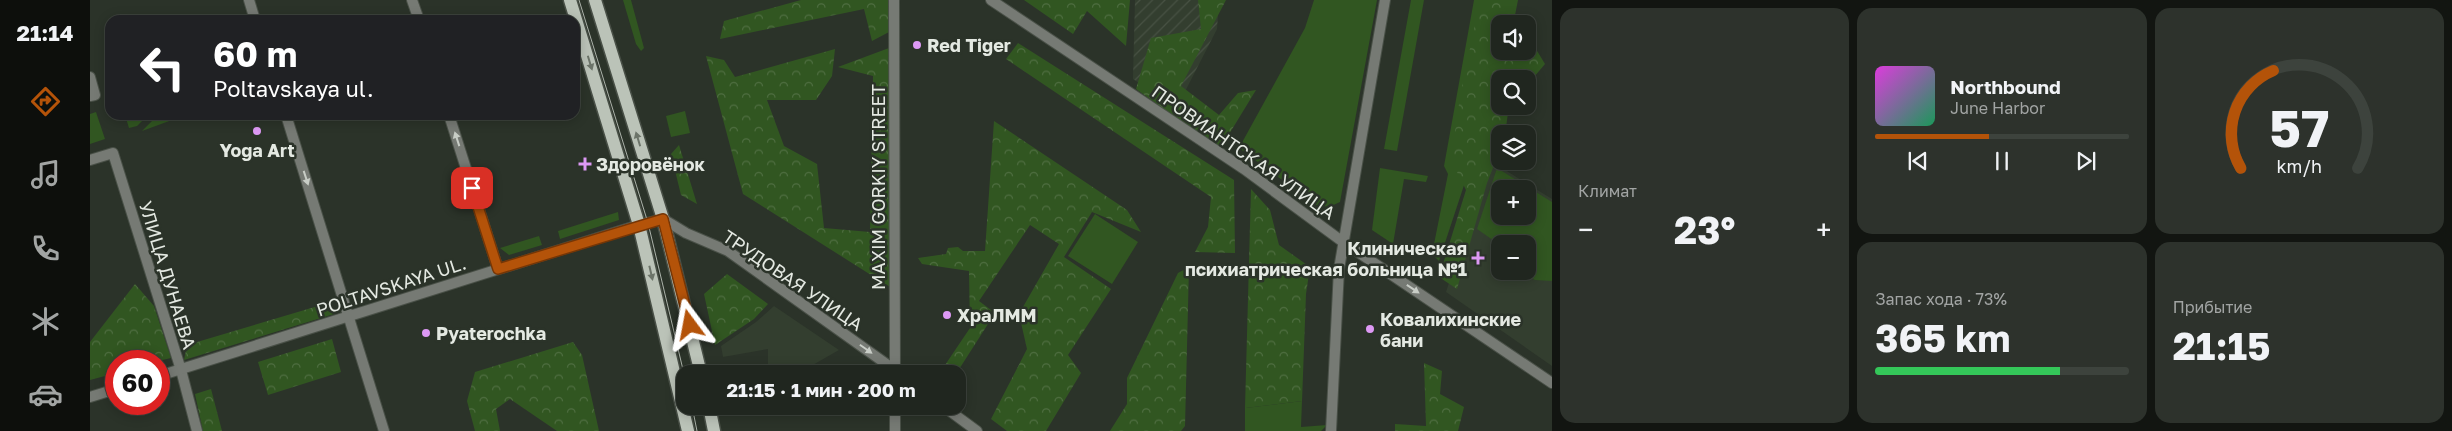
<!DOCTYPE html>
<html lang="ru">
<head>
<meta charset="utf-8">
<style>
	:root { --surface:#20261f; --page:#2d322c; --text:#f1f3f6; --muted:#a2a5a4; --line:#3d433d; --accent:#b45309 }
	body { margin:0; font-family:"Golos Text",sans-serif; background:var(--page); color:var(--text); height:100vh; display:flex; flex-direction:column; font-size:19px; white-space:nowrap }
	* { box-sizing:border-box; margin:0 }
	p { font-size:16px; color:var(--muted) }
	.icon { flex:none; width:28px; height:28px; fill:none; stroke:currentColor; stroke-width:2; stroke-linecap:round; stroke-linejoin:round }
	.map { position:relative; flex:1; overflow:hidden }
	.side { display:flex; flex-direction:column; gap:8px; padding:8px; background:#121511; width:900px }
	.side>* { flex:none }
	.banner { position:absolute; left:15px; top:15px; width:475px; height:105px; border-radius:15px; box-shadow:0 2px 12px #0003,0 0 0 1px var(--line); background:#202124; color:#fff; overflow:hidden }
	.fabs { position:absolute; left:1401px; top:15px; display:grid; gap:10px }
	.fabs a { display:grid; place-items:center; width:45px; height:45px; border-radius:10px; background:var(--surface); box-shadow:0 2px 12px #0003,0 0 0 1px var(--line); font-size:25px }
	.speed { position:absolute; left:15px; top:350px; display:flex; gap:10px; font-size:25px; font-weight:700; text-align:center }
	.speed>* { display:grid; place-content:center; width:65px; height:65px; border-radius:50%; background:var(--surface); box-shadow:0 2px 12px #0003,0 0 0 1px var(--line); line-height:1 }
	.speed .limit { border:8px solid #d22; background:#fff; color:#111 }
	.pin { position:absolute; display:grid; place-items:center; width:42px; height:42px; color:#fff; margin:-21px; border-radius:10px; box-shadow:0 2px 8px #0006 }
	.me { position:absolute; width:55px; margin:-28px; rotate:347deg; stroke-linejoin:round; filter:drop-shadow(0 0 4px #0008) }
	.turn { display:flex; align-items:center; gap:18px; height:105px; padding:0 25px; font-size:22px }
	.turn .icon { width:65px; height:65px; stroke-width:2.5 }
	.turn b { display:block; font-size:35px; line-height:42px }
	.big { font-size:38px; font-weight:700; line-height:1.1 }
	.side .tile { flex:1; display:flex; flex-direction:column; justify-content:center; gap:8px; min-width:0; padding:0 18px; border-radius:15px; background:var(--page) }
	.side .dial { align-items:center; gap:0 }
	.dial svg { height:130px; overflow:visible; fill:none; stroke:var(--line); stroke-width:7; stroke-linecap:round; text-anchor:middle }
	.dial text { fill:var(--text); stroke:none }
	.song { display:flex; align-items:center; gap:15px }
	.cover { width:60px; height:60px; border-radius:8px; background:linear-gradient(135deg,hsl(300 70% 55%),hsl(150 70% 35%)) }
	.played { height:5px; border-radius:2px; background:linear-gradient(90deg,var(--accent) 45%,var(--line) 45%) }
	.keys { display:flex; justify-content:space-around; direction:ltr }
	.heat { display:flex; justify-content:space-between; align-items:center; font-size:28px; direction:ltr }
	.charge { height:8px; border-radius:4px; background:linear-gradient(90deg,#34c759 73%,var(--line) 0) }
	.side .tiles { flex:1; display:grid; gap:8px; grid-template-columns:repeat(3,1fr) }
	.tile:first-child { grid-row:span 2 }
	.trip { position:absolute; left:586px; top:365px; width:290px; height:50px; border-radius:15px; background:var(--surface); box-shadow:0 2px 12px #0003,0 0 0 1px var(--line); font-weight:700; line-height:50px; text-align:center }
	main { display:flex; flex:1; min-height:0 }
	.tab-bar { display:flex; flex-direction:column; width:90px; justify-content:space-around; align-items:center; background:#0d0f0c; color:var(--muted) }
	.tab-bar .icon { width:35px; height:35px }
	.tab-bar .on { color:var(--accent) }
	.tab-bar b { font-size:22px; color:var(--text) }
	.map>svg:first-child { display:block }
	.built { fill:#333e2f; fill-rule:evenodd }
	.industrial { fill:url(#industrial-furrows) }
	.green { fill:#315621; fill-rule:evenodd }
	.forest { fill:url(#forest-crowns) }
	.lines { fill:none; stroke-linecap:round; stroke-linejoin:round }
	.minor-casing { stroke:#495047; stroke-width:12 }
	.tertiary-casing { stroke:#495047; stroke-width:12 }
	.primary-casing { stroke:#495047; stroke-width:15 }
	.minor { stroke:#767a74; stroke-width:10 }
	.tertiary { stroke:#767a74; stroke-width:10 }
	.primary { stroke:#bbc3b8; stroke-width:12 }
	.tram { stroke:#adb3ab; stroke-width:1 }
	.oneway { fill:#6c7469 }
	.oneway2 { fill:#c8cdc6 }
	.route-casing { stroke:#753606; stroke-width:12 }
	.route { stroke:#b45309; stroke-width:9 }
	.poi-dot { fill:#dd99f4; stroke:#2b3329; stroke-width:2 }
	.labels { text-anchor:middle; dominant-baseline:central; stroke-width:5; stroke-linejoin:round; paint-order:stroke }
	.poi-label { font-size:18px; font-weight:bold; fill:#e4e9e2; stroke:#2b3329; text-anchor:start }
	.street-label { font-size:18px; fill:#e4e9e2; stroke:#2b3329 }
</style>
</head>
<body>
<main>
<nav class="tab-bar">
<b>21:14</b>
<svg class="icon on" aria-label="directions" viewBox="0 0 24 24"><path d="M12 3l9 9-9 9-9-9zM9 14v-3h6M13 9l2 2-2 2"/></svg>
<svg class="icon" aria-label="music" viewBox="0 0 24 24"><path d="M9 18V5l10-2v13"/><circle cx="6" cy="18" r="3"/><circle cx="16" cy="16" r="3"/></svg>
<svg class="icon" aria-label="phone" viewBox="0 0 24 24"><path d="M5 4h4l2 5-3 2q2 4 5 5l2-3 5 2v4C11 20 4 13 5 4z"/></svg>
<svg class="icon" aria-label="climate" viewBox="0 0 24 24"><path d="M12 3v18M4 7l16 10M4 17L20 7"/></svg>
<svg class="icon" aria-label="car" viewBox="0 0 24 24"><path d="M5 17H2v-5l4-1 3-4h7l3 4 3 1v5h-3M9 17h6M6 11h13"/><circle cx="7" cy="17" r="2"/><circle cx="17" cy="17" r="2"/></svg>
</nav>
<div class="map">
<svg width="1462" height="431" viewBox="0 0 1462 431">
	<defs>
		<pattern id="industrial-furrows" width="10" height="10" patternUnits="userSpaceOnUse" patternTransform="scale(1.25)"><rect width="10" height="10" fill="#333e2f"/><path d="M-1 1l2-2M0 10L10 0M9 11l2-2" fill="none" stroke="#475143"/></pattern>
		<pattern id="forest-crowns" width="20" height="18" patternUnits="userSpaceOnUse" patternTransform="scale(1.25)"><rect width="20" height="18" fill="#315621"/><path d="M2 6a3 3 0 1 1 6 0M12 15a3 3 0 1 1 6 0" fill="none" stroke="#4f6e41"/></pattern>
	</defs>
	<rect width="100%" height="100%" fill="#2b3329"/>
	<!-- built -->
	<path class="built" d="M1399,160L1462,199V366L1356,292ZM1410,189H1438V216H1410ZM1410,244H1438V271H1410Z
		M684,306L749,350L707,374H678V349L633,357L631,346L666,322Z"/>
	<!-- industrial -->
	<path class="industrial" d="M1045,0H1129L1127,29L1087,107L1043,79Z"/>
	<!-- green -->
	<path class="green" d="M533,0H541L554,48L551,51L546,44Z
		M1224,0H1287L1250,202L1239,207L1226,205L1149,148L1215,28Z
		M1321,0H1334L1307,151L1294,149Z
		M1384,0H1404L1383,158L1349,261L1342,254L1358,174L1354,166Z
		M595,111L600,133L581,137L576,116Z
		M6,112L15,139L0,144V114Z
		M35,115H58L47,126L39,128Z
		M68,115H81L82,120L52,131Z
		M1290,168L1338,176L1336,182L1314,179L1303,244L1282,230Z
		M1407,168L1462,202V281L1445,280L1432,271H1438V244L1410,245L1387,229ZM1410,189H1438V216H1410Z
		M528,212L529,220L470,239L468,231Z
		M1005,214L1048,242L1022,284L978,256Z
		M449,236L452,245L419,255L410,248Z
		M1212,401L1211,427L1237,425L1231,431H1155V408Z"/>
	<!-- forest -->
	<path class="forest" d="M711,0H799V32L782,41L774,9L630,39L634,21Z
		M934,0H1040L1036,46L997,11L983,34Z
		M1108,0H1136L1091,86L1129,115L1148,93L1166,90L1130,149L1046,89L1061,38L1111,29Z
		M1390,0H1428L1425,15L1430,24H1410V51H1438V36L1455,64L1438,84V79H1410V106H1419L1415,134H1410V150L1397,183L1367,289L1349,277L1376,190L1361,160L1370,97Z
		M928,43L1144,180L1145,253L1105,252L1118,227L1121,197L916,59Z
		M799,48L800,287L653,194L616,56L634,60L645,77L745,49L742,76L726,100H677L694,146L727,164L734,228L780,232L783,76L748,67Z
		M904,121L1037,210L1051,232L1002,212L974,257L1021,289L978,355L991,373L956,431H917L901,419L937,349L929,314L969,244L940,225L889,301L905,313L866,374H849L880,328L879,271L832,264L828,258L856,254L858,248L868,247L873,251H895Z
		M589,145L607,204L591,195L581,154Z
		M1161,189L1180,210L1189,245L1220,267L1216,294L1212,401L1155,408Z
		M1099,267L1095,426L1091,431H1020L1037,404V378L1088,273Z
		M637,274L678,304L664,319L625,345L614,294Z
		M45,284L64,306L81,358L68,361H26V373L0,380V342Z
		M228,306L244,314L94,360L97,345Z
		M242,339L251,372L178,395L168,362Z
		M483,342L492,355L509,431H467L420,399L406,409L410,431H385L377,401L385,372Z
		M1334,363L1352,371L1350,394L1374,407L1368,431H1305V424L1336,426Z
		M121,389L132,431H113L105,394Z"/>
	<g class="lines">
		<defs>
			<path id="minor" d="M159,0L165,20
				M322,0L329,20
				M901,0L1154,169L1253,242L1462,383
				M0,77L5,95L0,96
				M196,115L294,431
				M359,115L408,269
				M0,160L23,153L91,370L107,431
				M549,225L573,219L596,233L638,251L809,373
				M853,406L887,431"/>
			<path id="tertiary" d="M804,0L805,374
				M69,376L549,225
				M0,397L26,389
				M805,431V406
				M1241,431L1249,269L1295,0"/>
			<path id="primary" d="M480,0L549,225L598,431
				M505,0L573,219L611,374
				M619,406L624,431"/>
		</defs>
		<!-- minor casing -->
		<use href="#minor" class="minor-casing"/>
		<!-- tertiary casing -->
		<use href="#tertiary" class="tertiary-casing"/>
		<!-- primary casing -->
		<use href="#primary" class="primary-casing"/>
		<!-- minor -->
		<use href="#minor" class="minor"/>
		<!-- tertiary -->
		<use href="#tertiary" class="tertiary"/>
		<!-- primary -->
		<use href="#primary" class="primary"/>
		<!-- tram -->
		<path class="tram" d="M489,0L558,223L595,378
			M602,406L607,431"/>
	</g>
	<!-- one-way arrows -->
	<defs><path id="oneway-solid" d="M-6-.8H1V-3.2L6.5 0L1 3.2V.8H-6Z" transform="scale(1.25)"/></defs>
	<g class="oneway">
		<use href="#oneway-solid" transform="translate(500 63) rotate(73)"/>
		<use href="#oneway-solid" transform="translate(548 139) rotate(-107)"/>
		<use href="#oneway-solid" transform="translate(561 273) rotate(77)"/>
	</g>
	<g class="oneway2">
		<use href="#oneway-solid" transform="translate(367 139) rotate(-108)"/>
		<use href="#oneway-solid" transform="translate(216 178) rotate(72)"/>
		<use href="#oneway-solid" transform="translate(1323 289) rotate(34)"/>
		<use href="#oneway-solid" transform="translate(776 349) rotate(35)"/>
	</g>
	<g class="lines">
		<defs>
			<path id="route" d="M382,188L408,269L573,219L600,325"/>
		</defs>
		<!-- route casing -->
		<use href="#route" class="route-casing"/>
		<!-- route -->
		<use href="#route" class="route"/>
	</g>
	<!-- markers -->
	<g class="poi-dot">
		<circle cx="827" cy="45" r="5"/>
		<circle cx="167" cy="131" r="5"/>
		<path d="M492.5 156.5h5v5h5v5h-5v5h-5v-5h-5v-5h5z"/>
		<path d="M1385.5 250.5h5v5h5v5h-5v5h-5v-5h-5v-5h5z"/>
		<circle cx="857" cy="315" r="5"/>
		<circle cx="1280" cy="329" r="5"/>
		<circle cx="336" cy="333" r="5"/>
	</g>
	<g class="labels">
		<!-- poi labels -->
		<g class="poi-label">
			<text x="837" y="45">Red Tiger</text>
			<text x="167" y="150" text-anchor="middle">Yoga Art</text>
			<text x="506" y="164">Здоровёнок</text>
			<text x="1377" y="248" text-anchor="end">Клиническая<tspan x="1377" dy="21">психиатрическая больница №1</tspan></text>
			<text x="867" y="315">ХраЛММ</text>
			<text x="1290" y="319">Ковалихинские<tspan x="1290" dy="21">бани</tspan></text>
			<text x="346" y="333">Pyaterochka</text>
		</g>
		<!-- street labels -->
		<g class="street-label">
			<text transform="translate(1154 152) rotate(35)">ПРОВИАНТСКАЯ УЛИЦА</text>
			<text transform="translate(788 187) rotate(-90)">MAXIM GORKIY STREET</text>
			<text transform="translate(78 275) rotate(73)">УЛИЦА ДУНАЕВА</text>
			<text transform="translate(703 280) rotate(34)">ТРУДОВАЯ УЛИЦА</text>
			<text transform="translate(301 286) rotate(-18)">POLTAVSKAYA UL.</text>
		</g>
	</g>
</svg>
<div class="fabs">
<a><svg class="icon" aria-label="sound" viewBox="0 0 24 24"><path d="M4 9h4l5-4v14l-5-4H4zM17 9q2 3 0 6"/></svg></a>
<a><svg class="icon" aria-label="search" viewBox="0 0 24 24"><circle cx="10" cy="10" r="6"/><path d="M15 15l6 6"/></svg></a>
<a><svg class="icon" aria-label="layers" viewBox="0 0 24 24"><path d="M12 4l9 5-9 5-9-5zM3 14l9 5 9-5"/></svg></a>
<a>+</a>
<a>−</a>
</div>
<div class="speed"><div class="limit">60</div></div>
<div class="pin" style="left:382px;top:188px;background:#d93025"><svg class="icon" aria-label="arrive" viewBox="0 0 24 24"><path d="M6 21V4h12l-3 4 3 4H6"/></svg></div>
<svg class="me" style="left:600px;top:325px" viewBox="-20 -20 40 40"><path d="M0-17L14 15 0 8-14 15z" fill="#b45309" stroke="#fff" stroke-width="4"/></svg>
<div class="trip">21:15 · 1 мин · 200 m</div>
<div class="banner">
<div class="turn"><svg class="icon" aria-label="left" viewBox="0 0 24 24"><path d="M17 20v-9H6M10 6l-5 5 5 5"/></svg><div><b>60 m</b>Poltavskaya ul.</div></div>
</div>
</div>
<section class="side">
<div class="tiles">
<div class="tile"><p>Климат</p>
<div class="heat"><a>−</a><b class="big">23°</b><a>+</a></div>
</div>
<div class="tile">
<div class="song"><i class="cover"></i><div><b>Northbound</b><p>June Harbor</p></div></div>
<div class="played"></div>
<div class="keys"><svg class="icon" aria-label="previous" viewBox="0 0 24 24"><path d="M18 5L8 12l10 7zM5 5v14"/></svg><svg class="icon" aria-label="pause" viewBox="0 0 24 24"><path d="M8 5v14M16 5v14"/></svg><svg class="icon" aria-label="next" viewBox="0 0 24 24"><path d="M6 5l10 7-10 7zM19 5v14"/></svg></div>
</div>
<div class="tile dial"><svg viewBox="0 0 100 80">
<path d="M14 69A42 42 0 1 1 86 69"/>
<path d="M14 69A42 42 0 0 1 34 9" stroke="#b45309"/>
<text x="50" y="56" font-size="32" font-weight="700">57</text>
<text x="50" y="72" font-size="11">km/h</text>
</svg></div>
<div class="tile"><p>Запас хода · 73%</p><b class="big">365 km</b><div class="charge"></div></div>
<div class="tile"><p>Прибытие</p><b class="big">21:15</b></div>
</div>
</section>
</main>
</body>
</html>
